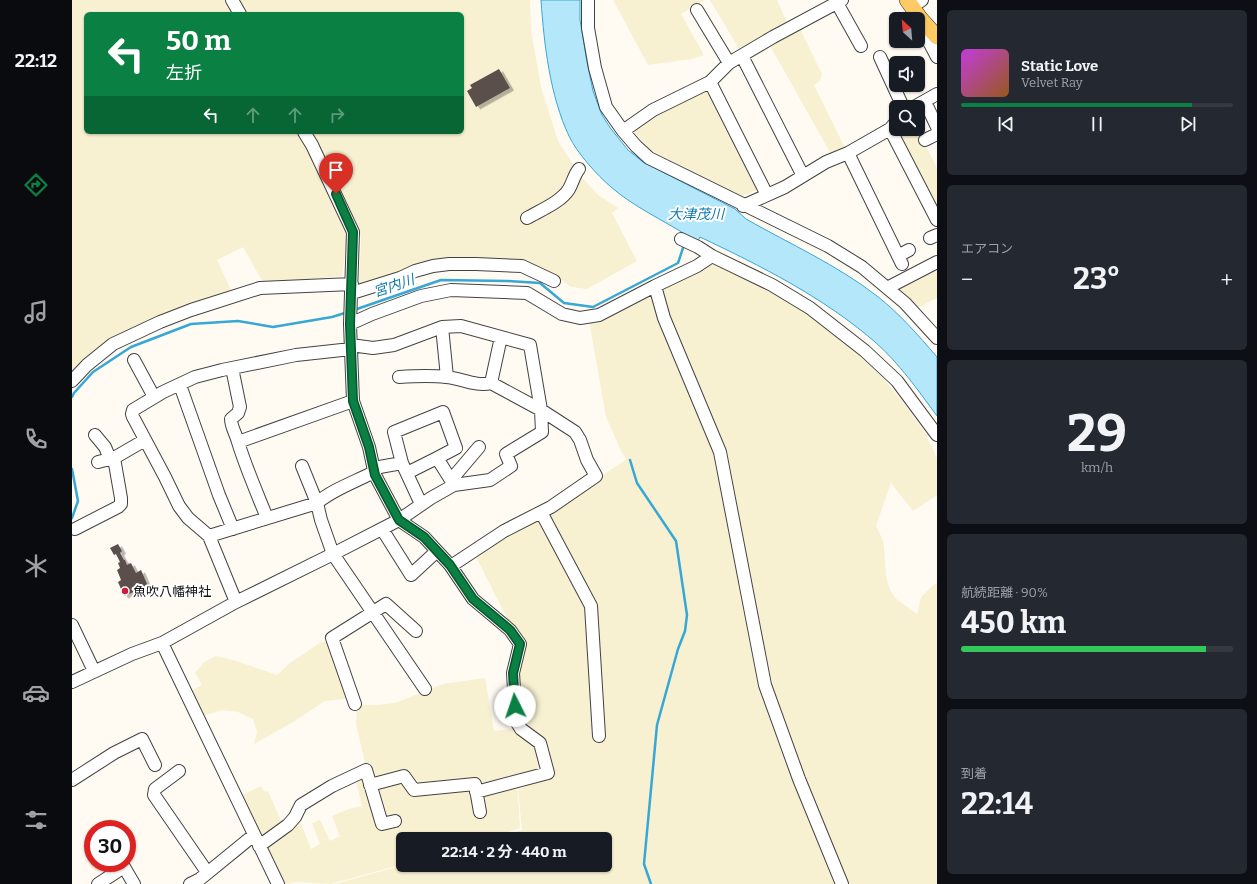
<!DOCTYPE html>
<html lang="ja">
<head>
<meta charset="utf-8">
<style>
	:root { --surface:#171b24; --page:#242831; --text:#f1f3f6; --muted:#9ea1a6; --line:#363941; --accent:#0b8043 }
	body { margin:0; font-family:Bitter,"Noto Sans JP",serif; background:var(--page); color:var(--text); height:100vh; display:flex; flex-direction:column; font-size:15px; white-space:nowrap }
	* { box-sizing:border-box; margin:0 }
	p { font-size:13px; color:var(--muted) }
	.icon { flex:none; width:22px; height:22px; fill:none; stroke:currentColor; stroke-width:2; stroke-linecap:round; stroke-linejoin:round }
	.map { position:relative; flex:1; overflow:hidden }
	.sheet { display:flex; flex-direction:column; gap:10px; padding:10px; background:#0d0f14; width:320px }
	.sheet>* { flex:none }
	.top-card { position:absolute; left:12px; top:12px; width:380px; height:122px; border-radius:6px; box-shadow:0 1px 3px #0004; background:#0b8043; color:#fff; overflow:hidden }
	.needle { width:26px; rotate:334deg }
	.tools { position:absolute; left:817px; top:12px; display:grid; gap:8px }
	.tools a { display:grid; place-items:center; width:36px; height:36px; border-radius:6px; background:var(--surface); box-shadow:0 1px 3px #0004; font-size:20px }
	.speed { position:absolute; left:12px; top:820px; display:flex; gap:8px; font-size:20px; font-weight:700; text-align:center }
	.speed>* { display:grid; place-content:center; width:52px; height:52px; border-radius:50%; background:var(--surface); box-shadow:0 1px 3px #0004; line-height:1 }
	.speed .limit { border:6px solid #d22; background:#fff; color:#111 }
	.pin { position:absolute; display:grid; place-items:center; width:34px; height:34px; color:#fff; margin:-41px -17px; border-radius:50% 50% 50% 0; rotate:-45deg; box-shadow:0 0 4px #0007 }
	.pin .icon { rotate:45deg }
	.me { position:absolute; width:44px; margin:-22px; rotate:356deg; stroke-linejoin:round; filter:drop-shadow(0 0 3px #0008) }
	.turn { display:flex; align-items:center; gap:14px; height:84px; padding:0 16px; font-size:18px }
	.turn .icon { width:52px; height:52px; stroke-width:2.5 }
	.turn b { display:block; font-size:28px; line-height:34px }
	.lanes { display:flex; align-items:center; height:38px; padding:0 16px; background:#0003; justify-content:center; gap:20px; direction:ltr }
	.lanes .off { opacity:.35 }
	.big { font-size:30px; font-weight:700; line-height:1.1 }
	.sheet .card { flex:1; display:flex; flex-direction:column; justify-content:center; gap:6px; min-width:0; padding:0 14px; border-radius:6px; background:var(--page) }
	.sheet .dial { align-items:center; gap:0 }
	.dial b { font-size:52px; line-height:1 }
	.song { display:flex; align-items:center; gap:12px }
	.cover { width:48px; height:48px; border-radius:6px; background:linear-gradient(135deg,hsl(290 70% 55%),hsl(30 70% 35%)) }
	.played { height:4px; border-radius:2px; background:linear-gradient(90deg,var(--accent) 85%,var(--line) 85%) }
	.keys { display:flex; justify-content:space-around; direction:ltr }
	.heat { display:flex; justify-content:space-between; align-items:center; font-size:22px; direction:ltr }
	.charge { height:6px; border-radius:3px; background:linear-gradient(90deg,#34c759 90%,var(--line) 0) }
	.trip { position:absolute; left:324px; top:832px; width:216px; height:40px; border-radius:6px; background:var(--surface); box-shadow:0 1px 3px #0004; font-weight:700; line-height:40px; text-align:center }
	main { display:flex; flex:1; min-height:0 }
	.tabs { display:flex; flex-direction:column; width:72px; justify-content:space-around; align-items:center; background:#090b0e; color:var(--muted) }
	.tabs .icon { width:28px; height:28px }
	.tabs .current { color:var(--accent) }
	.tabs b { font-size:18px; color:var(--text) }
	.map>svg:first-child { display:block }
	.farmland { fill:#f7f0d1 }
	.water { fill:#b4e7fa; stroke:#37a7d6 }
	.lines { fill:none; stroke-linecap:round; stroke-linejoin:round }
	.stream { stroke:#37a7d6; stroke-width:2.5 }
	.building { fill:#5a504c; filter:url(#shadow) }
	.minor-casing { stroke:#434343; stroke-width:14 }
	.major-casing { stroke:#212121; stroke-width:16 }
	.minor { stroke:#fff; stroke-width:12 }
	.major { stroke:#ffc963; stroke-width:15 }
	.route-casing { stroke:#07532c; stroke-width:10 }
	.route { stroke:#0b8043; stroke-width:7 }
	.poi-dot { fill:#ca1e38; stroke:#fff; stroke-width:1.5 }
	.labels { text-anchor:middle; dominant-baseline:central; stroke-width:4; stroke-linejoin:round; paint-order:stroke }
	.poi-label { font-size:13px; fill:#101010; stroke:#fff; text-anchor:start }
	.water-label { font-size:14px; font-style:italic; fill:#1078ab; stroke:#fff }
</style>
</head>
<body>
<main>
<nav class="tabs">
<b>22:12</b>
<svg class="icon current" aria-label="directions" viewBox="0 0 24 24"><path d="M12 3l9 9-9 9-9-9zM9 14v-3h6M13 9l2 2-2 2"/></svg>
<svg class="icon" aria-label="music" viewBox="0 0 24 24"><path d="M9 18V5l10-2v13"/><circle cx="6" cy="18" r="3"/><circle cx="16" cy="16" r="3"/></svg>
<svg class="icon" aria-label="phone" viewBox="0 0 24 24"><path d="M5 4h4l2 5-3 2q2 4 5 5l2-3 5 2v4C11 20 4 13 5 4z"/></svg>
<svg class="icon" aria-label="climate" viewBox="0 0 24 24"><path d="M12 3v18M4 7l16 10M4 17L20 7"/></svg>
<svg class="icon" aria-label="car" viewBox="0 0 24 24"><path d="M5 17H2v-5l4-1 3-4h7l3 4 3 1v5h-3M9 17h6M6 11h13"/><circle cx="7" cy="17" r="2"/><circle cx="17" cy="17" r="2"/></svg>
<svg class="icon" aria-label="filters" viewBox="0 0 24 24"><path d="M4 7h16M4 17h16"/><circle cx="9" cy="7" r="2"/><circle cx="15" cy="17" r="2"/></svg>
</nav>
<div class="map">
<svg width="865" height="884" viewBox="0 0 865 884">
	<defs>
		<filter id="shadow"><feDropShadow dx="4" dy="2.5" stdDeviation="0" flood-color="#0004"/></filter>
	</defs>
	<rect width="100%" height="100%" fill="#fffbf3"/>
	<!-- farmland -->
	<path class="farmland" d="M0,0H155L163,14H14V132H226L237,150L276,235L270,276L192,284L171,247L145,260L160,292L99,312L0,374Z
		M165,0H458L459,30L469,87L486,141L508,175L526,195L546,208L540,213L565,261L515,289L499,287L479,272L436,259H391L287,286L289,238L238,132H390V14H172Z
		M541,0H633L609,14L632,55L620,59L576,65Z
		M638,0H705L716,25L670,54Z
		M727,27L750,74L748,81L742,85L773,148L759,154L696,42Z
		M638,88L687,189L671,196L627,176L579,150L559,129L595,107Z
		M825,129H845L865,168V210L825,133Z
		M643,263L659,268L747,321L785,352L813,380L833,405L852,431L865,458V495L841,511L819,483L804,526L810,538L812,546L814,577L818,590L823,598L845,614L849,597L861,585L865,583V884H263L332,865H533V839H419L450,830L446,790L482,772L469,740L450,727L444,673L450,645L438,624L402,553L514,486L555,459L550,453L534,417L517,320Z
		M865,267V298L845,308L824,287Z
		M249,642H258L281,698L253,701L221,722L182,744L185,732L181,719L166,712L150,710L128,717L116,693L130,685L123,673L132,662L144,656L161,660L205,675L218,663Z
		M413,678L422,731L445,728L465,746L472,767L445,784L448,828L413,839H331V864L259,884L226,882L212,884L193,845L227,819L239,849L248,844L240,823L248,820L258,841L268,836L260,816L277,809L290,806L283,777L295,771L284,724L285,705H304L323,703L371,684Z
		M189,786L193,792L196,791L209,821V826L190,840L168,796Z"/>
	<!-- water -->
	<path class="water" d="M469,0H508V20L515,62L521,91L530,115L539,129L556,150L571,162L663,209L674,219C718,244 765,265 805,296C828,314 846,335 865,357V416C846,390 827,363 803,342C751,297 689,266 628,237L626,241L616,236C591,220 562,207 539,187C525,175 505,153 497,136C478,96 472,44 469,0Z"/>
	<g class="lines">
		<!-- stream -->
		<path class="stream" d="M282,310L369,280L435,281L468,283L492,303L521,307L606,263L612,245
			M0,397L2,393L21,372L59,347L119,324L166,321L201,327L260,317L276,312
			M558,460L565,483L604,541L615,615L613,631L606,649L585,725L572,864L579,884
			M0,469L6,501L0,518"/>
	</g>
	<!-- building -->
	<path class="building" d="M427,69L438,88L404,107L395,91L400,88L398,85Z
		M46,544L50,551L48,553L52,560H53L55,565L59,563L64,573L69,570L76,586L52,596L46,582L49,580L45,570L48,568L46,563L48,562L44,554L42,555L38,548Z"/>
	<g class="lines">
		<defs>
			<path id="minor" d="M160,0L168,14
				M516,0V28L523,68L534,107L551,131L564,146L577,158L756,246L790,267L833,303L865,338
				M765,3L789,46
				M840,7L850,0
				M625,10L657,63
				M849,21L854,36L865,57
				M670,56L731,176
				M808,57L831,107
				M638,82L695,195
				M842,107L865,94
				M856,108L865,127
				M818,129L865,220
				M551,131L581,110L638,82L657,63L701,37L770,0
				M232,132L240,145L281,232L278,324L281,401L297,447L303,475L327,520L352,537L378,565L401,599L438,630L448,644L441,673L444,721L449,729L468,743L476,773L404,792
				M853,140L865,134
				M776,153L830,264
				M671,206L713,187L754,162L776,153L818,129L824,122
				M455,218C469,210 489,202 497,189C501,182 502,175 507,169
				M858,238L865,235
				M609,239L626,247L640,256L700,285L738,308L793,351L825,381L865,435
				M826,256L837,250
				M583,286L592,318L648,452L693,685L727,779L770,884
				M815,288L865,262
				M280,293L328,278L343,271L361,266L377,264H404L450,266L482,281
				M278,324L300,314L349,296L379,290L455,293L490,314L508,318L527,315L583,286L625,266L640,256
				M370,327L375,377
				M62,360L82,397
				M160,368L168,407L166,413L159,419C159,427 164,434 166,442C174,468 185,493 195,518
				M327,377C342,376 358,375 374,377C389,378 404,387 419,383L469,410L503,432L508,440L515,460L524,476L479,507L432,531L379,566
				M0,381L15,365L41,344L88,322L119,310L188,288L280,284
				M419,383L429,337
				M108,385L147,495L161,529
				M23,435L33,447L38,459
				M166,442L281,401
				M26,462L42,458L73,440
				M230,466L245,503L249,520L261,554L353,689
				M302,468L330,463
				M335,473L365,458
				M379,480L407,447
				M349,504L330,463L322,432L371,412L384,448L365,458L382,485
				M469,512L519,606L527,736
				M3,529L46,507L49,504V498L42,458
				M310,529L339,575L365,551
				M137,536L245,503C260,490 280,483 298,474L303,475
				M164,602L137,536L116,518L107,506L93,477L61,417L60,414L61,410L91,392L123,377L150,370L224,355L279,349
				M0,625L22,671
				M90,643L206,884
				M0,682L60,654L90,643L164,602L261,554L327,520L359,498L382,485L418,480L439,466L434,454L470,432L469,410L458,345L389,326L370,327L322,345L301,348L279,345
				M283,704L260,638L314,604L344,631
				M107,771L83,789L82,795L135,872
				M0,780L42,753L70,739L83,765
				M298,785L332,776L342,790L403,784L408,812
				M187,846L216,825L223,817L229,805L260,786L294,770L310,824L323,821
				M26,884L52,867L62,884
				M118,884L128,879L182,835"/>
			<path id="major" d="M835,0L848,18L865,37"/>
		</defs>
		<!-- minor casing -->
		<use href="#minor" class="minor-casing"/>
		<!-- major casing -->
		<use href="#major" class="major-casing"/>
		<!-- minor -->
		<use href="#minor" class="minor"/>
		<!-- major -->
		<use href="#major" class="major"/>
	</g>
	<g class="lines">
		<defs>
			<path id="route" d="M264,194L281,232L278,324L281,401L297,447L303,475L327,520L352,537L378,565L401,599L438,630L448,644L441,673L443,706"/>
		</defs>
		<!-- route casing -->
		<use href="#route" class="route-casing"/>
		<!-- route -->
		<use href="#route" class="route"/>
	</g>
	<!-- markers -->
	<circle class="poi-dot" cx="53" cy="591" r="4"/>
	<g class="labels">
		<!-- poi labels -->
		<g class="poi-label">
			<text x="61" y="591">魚吹八幡神社</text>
		</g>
		<!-- water labels -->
		<g class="water-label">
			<text x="624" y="214">大津茂川</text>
			<text transform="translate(322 286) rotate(-19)">宮内川</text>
		</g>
	</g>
</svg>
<div class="tools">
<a><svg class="needle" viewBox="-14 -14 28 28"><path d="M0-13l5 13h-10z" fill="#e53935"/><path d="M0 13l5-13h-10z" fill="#9ea1a6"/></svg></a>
<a><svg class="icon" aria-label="sound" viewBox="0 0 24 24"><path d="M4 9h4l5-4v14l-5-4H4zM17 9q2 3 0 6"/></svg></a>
<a><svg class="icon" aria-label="search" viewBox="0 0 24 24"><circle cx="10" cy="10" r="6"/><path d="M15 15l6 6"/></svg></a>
</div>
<div class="speed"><div class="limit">30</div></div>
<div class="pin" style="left:264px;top:194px;background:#d93025"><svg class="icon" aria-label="arrive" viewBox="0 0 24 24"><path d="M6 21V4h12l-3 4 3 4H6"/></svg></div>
<svg class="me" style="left:443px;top:706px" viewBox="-20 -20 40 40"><circle r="19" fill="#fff"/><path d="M0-13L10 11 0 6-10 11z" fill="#0b8043"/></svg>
<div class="trip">22:14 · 2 分 · 440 m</div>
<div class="top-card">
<div class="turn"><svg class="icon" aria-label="left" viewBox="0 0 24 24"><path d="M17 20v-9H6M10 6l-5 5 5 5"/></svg><div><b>50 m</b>左折</div></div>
<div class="lanes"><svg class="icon" aria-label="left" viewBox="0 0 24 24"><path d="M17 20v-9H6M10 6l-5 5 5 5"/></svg><svg class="icon off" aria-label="ahead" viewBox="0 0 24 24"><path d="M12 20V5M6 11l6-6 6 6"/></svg><svg class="icon off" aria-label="ahead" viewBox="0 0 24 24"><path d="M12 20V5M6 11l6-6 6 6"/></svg><svg class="icon off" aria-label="right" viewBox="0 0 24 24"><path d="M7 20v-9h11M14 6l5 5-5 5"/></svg></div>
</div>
</div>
<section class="sheet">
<div class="card">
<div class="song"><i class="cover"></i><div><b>Static Love</b><p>Velvet Ray</p></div></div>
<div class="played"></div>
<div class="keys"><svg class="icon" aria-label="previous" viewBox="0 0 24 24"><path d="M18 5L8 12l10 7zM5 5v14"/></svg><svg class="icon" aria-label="pause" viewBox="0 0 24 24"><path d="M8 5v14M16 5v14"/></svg><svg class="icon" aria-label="next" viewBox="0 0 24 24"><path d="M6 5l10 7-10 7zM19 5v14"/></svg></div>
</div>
<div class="card"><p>エアコン</p>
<div class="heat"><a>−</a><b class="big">23°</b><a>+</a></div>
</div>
<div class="card dial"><b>29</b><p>km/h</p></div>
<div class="card"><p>航続距離 · 90%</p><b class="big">450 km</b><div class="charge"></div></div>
<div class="card"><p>到着</p><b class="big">22:14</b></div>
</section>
</main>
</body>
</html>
